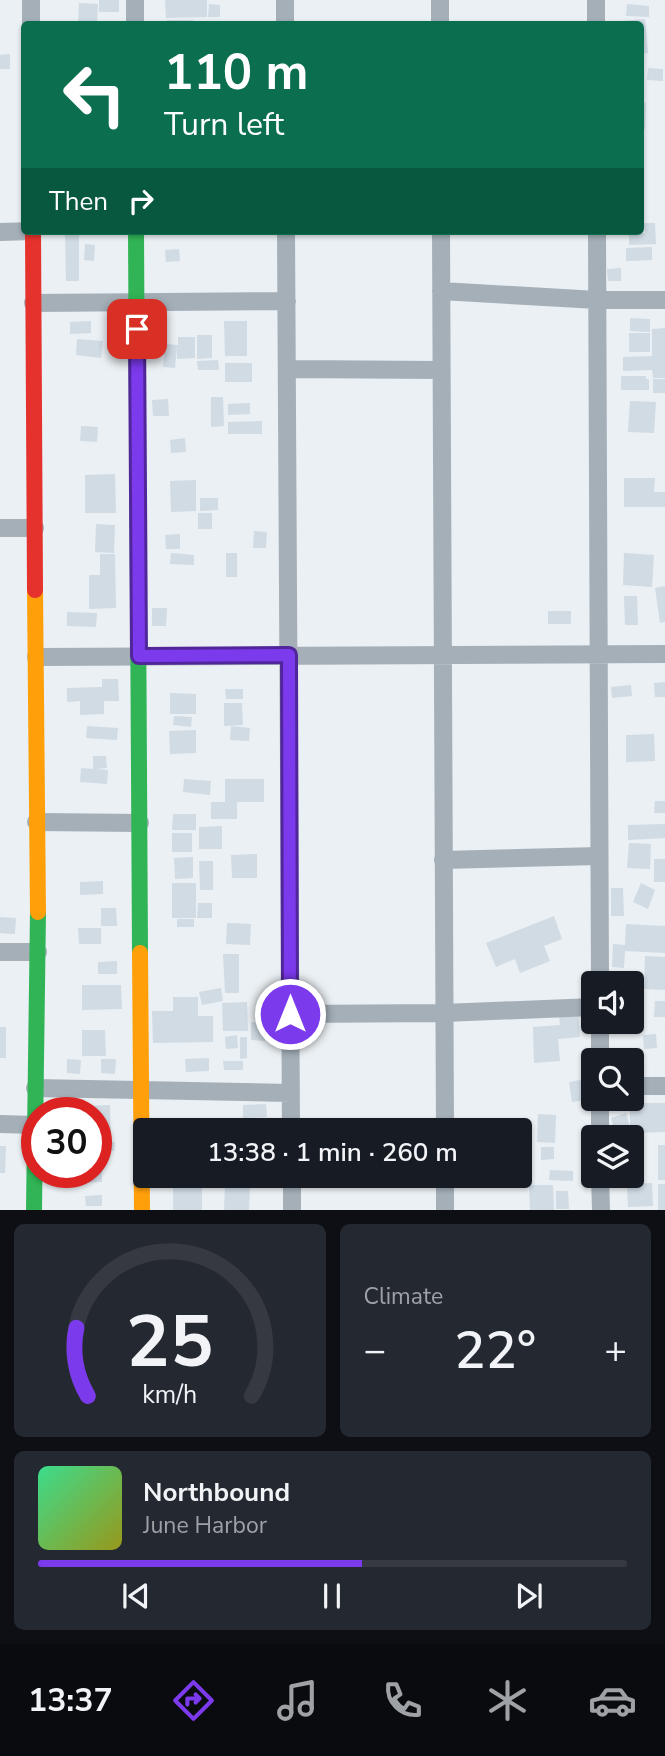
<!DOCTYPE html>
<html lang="en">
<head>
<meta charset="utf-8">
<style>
	:root { --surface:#171b24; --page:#242831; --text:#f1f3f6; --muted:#9ea1a6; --line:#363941; --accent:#7c3aed }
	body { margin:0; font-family:"Nunito Sans",sans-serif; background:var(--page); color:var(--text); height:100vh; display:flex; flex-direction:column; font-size:26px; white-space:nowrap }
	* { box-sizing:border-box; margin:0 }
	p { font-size:23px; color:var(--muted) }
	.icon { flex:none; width:38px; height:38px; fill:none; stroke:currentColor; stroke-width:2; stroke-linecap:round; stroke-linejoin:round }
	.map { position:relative; height:1210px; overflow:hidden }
	.details { display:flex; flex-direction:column; gap:14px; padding:14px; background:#0d0f14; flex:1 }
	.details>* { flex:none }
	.top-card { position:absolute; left:21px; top:21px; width:623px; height:214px; border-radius:7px; box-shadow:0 2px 5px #0004; background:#0b6e4f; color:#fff; overflow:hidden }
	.buttons { position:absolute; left:581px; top:971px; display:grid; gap:14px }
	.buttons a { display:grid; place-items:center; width:63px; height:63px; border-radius:7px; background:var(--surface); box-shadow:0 2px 5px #0004; font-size:35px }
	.speed { position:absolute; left:21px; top:1097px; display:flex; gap:14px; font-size:35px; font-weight:700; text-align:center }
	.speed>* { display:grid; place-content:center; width:91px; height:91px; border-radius:50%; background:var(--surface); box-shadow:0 2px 5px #0004; line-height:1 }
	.speed .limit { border:10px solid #d22; background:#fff; color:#111 }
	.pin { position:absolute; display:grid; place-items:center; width:60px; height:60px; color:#fff; margin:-30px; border-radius:14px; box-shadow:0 4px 10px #0006 }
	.me { position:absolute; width:77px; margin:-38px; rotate:0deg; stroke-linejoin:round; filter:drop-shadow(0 0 5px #0008) }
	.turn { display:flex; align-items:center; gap:24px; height:147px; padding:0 28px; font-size:32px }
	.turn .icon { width:91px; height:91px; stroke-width:2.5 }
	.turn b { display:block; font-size:49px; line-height:60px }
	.then { display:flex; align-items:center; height:66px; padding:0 28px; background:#0003; gap:14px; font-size:26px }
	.big { font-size:52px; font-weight:600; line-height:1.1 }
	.details .widget { flex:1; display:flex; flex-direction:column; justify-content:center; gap:10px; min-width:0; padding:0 24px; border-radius:10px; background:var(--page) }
	.details .dial { align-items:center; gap:0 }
	.dial svg { height:182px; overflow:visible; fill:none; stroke:var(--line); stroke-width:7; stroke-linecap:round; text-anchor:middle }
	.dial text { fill:var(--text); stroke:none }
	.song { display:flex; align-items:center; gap:21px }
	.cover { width:84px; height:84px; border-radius:10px; background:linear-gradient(135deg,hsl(150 70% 55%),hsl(60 70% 35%)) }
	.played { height:7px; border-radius:4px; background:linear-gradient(90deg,var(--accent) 55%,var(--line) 55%) }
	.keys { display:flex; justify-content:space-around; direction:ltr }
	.heat { display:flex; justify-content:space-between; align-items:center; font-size:38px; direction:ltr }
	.details .tiles { flex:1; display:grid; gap:14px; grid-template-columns:1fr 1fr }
	.widget:last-child { grid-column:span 2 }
	.trip { position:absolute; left:133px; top:1118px; width:399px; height:70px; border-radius:7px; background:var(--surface); box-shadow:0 2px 5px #0004; font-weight:600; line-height:70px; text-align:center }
	.menu { display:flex; height:112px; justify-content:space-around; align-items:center; background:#090b0e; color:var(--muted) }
	.menu .icon { width:49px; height:49px }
	.menu .current { color:var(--accent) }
	.menu b { font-size:32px; color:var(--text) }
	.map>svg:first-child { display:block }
	.building { fill:#d0dbe4 }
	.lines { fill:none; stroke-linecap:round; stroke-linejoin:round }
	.street { stroke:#a4afb8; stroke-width:18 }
	.fast { stroke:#30b455; stroke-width:16 }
	.slow { stroke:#ff9f0a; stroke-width:16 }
	.jam { stroke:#e5322d; stroke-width:16 }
	.route-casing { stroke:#51269a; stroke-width:18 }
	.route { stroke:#7c3aed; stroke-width:12 }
</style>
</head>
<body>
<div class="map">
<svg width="665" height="1210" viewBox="0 0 665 1210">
	<rect width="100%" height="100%" fill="#ebf0f4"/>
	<!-- building -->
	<path class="building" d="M99,0H119V12H99Z
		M165,0H207V17L166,18Z
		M79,3L98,4L97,24H78Z
		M209,4L220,5V17H208Z
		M627,4L649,6V17L626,16Z
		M645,19L648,53L640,54V24H621V21Z
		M167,20H193V24H167Z
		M10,54V69H0V55Z
		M648,68L663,69V81L647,80Z
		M640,102L646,103L645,129H640Z
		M644,223H655L656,244L629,245V234L645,233Z
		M65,231H79V281H66Z
		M85,244L95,245L94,261L84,260Z
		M652,247V260L626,261V248Z
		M179,249L180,261L166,262L165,250Z
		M621,268V281H608L607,269Z
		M630,318L650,319V332L630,331Z
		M91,321V333L70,334V322Z
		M224,321H247V356H225Z
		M665,328V378H653L652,370L623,371V357L652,356V329Z
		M629,333H650V352H629Z
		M197,335H212V358L197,359Z
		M178,337H195V358L177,359V347L175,368L163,367L165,344L178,345Z
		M77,339L103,341L101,358L76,355Z
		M218,360L219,370H198L197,361Z
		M225,363H252V382H225Z
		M621,376H646V379H649V390H621Z
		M653,379H665V393H653Z
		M211,397H223L224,426L211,427Z
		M168,399L169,416H153L152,400Z
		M630,401L656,402L654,433L628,432Z
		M250,403V414L228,415V404Z
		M262,421V434H228V422Z
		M81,426L98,427L97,442L80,441Z
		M185,438L186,452L171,453L170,440Z
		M115,474L116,513H85V475Z
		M624,478H655L654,492H665V507H624Z
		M196,480V511L171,512L170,481Z
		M200,498H218V510L200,511Z
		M198,513H212V529H198Z
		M96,524L115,525L114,553L95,552Z
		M254,531L267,532L266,548H253Z
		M180,534V549H166L165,535Z
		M171,553L194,555V565L170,564Z
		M226,553H237V577H226Z
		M624,553L654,555L652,587L623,585Z
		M100,554H115L116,608L89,609V575H100Z
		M665,586V622L660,623L655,588Z
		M624,596H637L638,625H625Z
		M152,608H167L166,626H152Z
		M548,611H571V624H548Z
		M67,612L97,613L96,627L67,626Z
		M102,679H118L119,701H104V714L80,715V701L67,702V688L102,687Z
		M665,682V697H655L654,683Z
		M631,685L632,696L612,698L611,687Z
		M225,689H243V699H226Z
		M170,693L196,694V714H170Z
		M224,703H242L243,725L224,726Z
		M174,716L192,717L191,727L173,725Z
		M87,726L118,728L117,740L86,738Z
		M231,726L250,728L249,741L230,740Z
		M196,730V753L170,754L169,731Z
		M654,734L655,761L626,762V735Z
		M93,756H106L107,768L96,769L108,770L107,784L80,782L81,768L93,769Z
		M184,779L211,781L210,795L183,792Z
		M225,779H264V802H237V819H211V802H225Z
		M655,801H665V813H654Z
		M173,814H196V830H172Z
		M665,824V838L628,840V825Z
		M222,826V849H199V827Z
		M172,833H192V852H172Z
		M629,843L651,844L650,869L627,868Z
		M257,854V878H232L231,855Z
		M193,857V878L175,879L174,858Z
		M654,859H665V882H654Z
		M199,861H213V890H200Z
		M103,881V894L80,895V882Z
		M172,883H196V918H172Z
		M641,883L655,890L648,909L633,902Z
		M611,888H623L624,916H611Z
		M198,903H212V918H197Z
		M101,908H116L117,926H101Z
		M554,916L562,939L544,946L550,961L520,973L515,959L496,967L486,943Z
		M0,917L16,918L15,934L0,933Z
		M177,919H194V927H177Z
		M227,923L251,924L250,945L226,944Z
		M626,924L665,926V953L625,951L624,968L612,967L613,944L625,945Z
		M78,928H101V944H79Z
		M223,954H239V993H225Z
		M645,956L665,957V990L644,989Z
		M117,961V974H98V962Z
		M82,985H121L122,1009L82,1010Z
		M221,988L223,1001L202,1005L199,992Z
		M173,997H198V1016H213V1042L153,1043L152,1011H173Z
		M655,1001H665V1017H654Z
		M247,1002L248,1031H223L222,1003Z
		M578,1013L580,1037L558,1039L560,1061L534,1063L533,1027L560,1025L559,1014Z
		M251,1022L266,1023L265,1041L251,1040Z
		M0,1027H6V1058H0Z
		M82,1030H105L106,1056H82Z
		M656,1034L657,1048L644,1049L643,1035Z
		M237,1035L238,1048L226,1049L225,1037Z
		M240,1037H247V1058L240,1059Z
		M209,1058V1071L186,1072L185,1059Z
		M67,1059L81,1060L80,1074L67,1073Z
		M101,1059H116L115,1074L101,1073Z
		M223,1061H243V1070H224Z
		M591,1078L593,1099L572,1102L569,1082Z
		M58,1099H84V1106L110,1105L111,1136L96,1137V1113H59Z
		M630,1103H665V1132L630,1133V1128L615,1132L611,1118L626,1113L630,1127Z
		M266,1104L267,1117L243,1118V1105Z
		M538,1114L556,1115L555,1143L537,1142Z
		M99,1140L115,1142L114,1151L98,1150Z
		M658,1145H665V1180H658Z
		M0,1146H6L5,1173H0Z
		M541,1147H554V1159L541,1160Z
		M632,1147H642V1160H632Z
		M96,1166H102V1182L79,1183L78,1172H96Z
		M550,1170L573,1171V1181L549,1180Z
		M155,1176H196V1184L155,1183Z
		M652,1183L653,1206L628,1207L627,1184Z
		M225,1184L250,1185L249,1210H224Z
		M658,1184H665V1210H658Z
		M529,1185H553L554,1210H530Z
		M173,1187H202V1210H173Z
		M556,1191H568L569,1209H556Z
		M102,1195V1206H86L85,1196Z"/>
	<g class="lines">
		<!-- street -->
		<path class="street" d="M31,0V24
			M135,0V24
			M285,0V24
			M440,0V24
			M596,0V24
			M286,231L291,1130
			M441,231L445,1130
			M597,231L600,984
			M0,232L33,231
			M441,291L597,300H665
			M33,303L287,301
			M287,369L441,370
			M0,528H35
			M36,657L665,654
			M36,822L140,823
			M443,860L599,856
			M0,952H38
			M290,1014L444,1013L593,1007
			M600,1022V1060
			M632,1086H665
			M35,1088L291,1093
			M600,1099V1138
			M0,1124L35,1125
			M292,1176V1210
			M445,1176V1210
			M600,1176L601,1210"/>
		<!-- fast -->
		<path class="fast" d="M136,231L140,953
			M34,1210L38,912"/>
		<!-- slow -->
		<path class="slow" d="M35,590L38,912
			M140,953L142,1210"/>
		<!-- jam -->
		<path class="jam" d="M33,231L35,590"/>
	</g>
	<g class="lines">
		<defs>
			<path id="route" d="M137,329L139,656L289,655L290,1014"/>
		</defs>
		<!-- route casing -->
		<use href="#route" class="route-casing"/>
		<!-- route -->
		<use href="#route" class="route"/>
	</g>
</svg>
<div class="buttons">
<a><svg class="icon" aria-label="sound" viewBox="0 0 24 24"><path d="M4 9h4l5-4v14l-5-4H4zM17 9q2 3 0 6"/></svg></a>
<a><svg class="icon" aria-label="search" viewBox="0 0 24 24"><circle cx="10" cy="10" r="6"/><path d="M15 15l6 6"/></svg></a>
<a><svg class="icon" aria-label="layers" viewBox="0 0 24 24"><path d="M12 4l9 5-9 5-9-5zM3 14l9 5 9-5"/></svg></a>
</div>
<div class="speed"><div class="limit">30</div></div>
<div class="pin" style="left:137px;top:329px;background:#d93025"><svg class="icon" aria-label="arrive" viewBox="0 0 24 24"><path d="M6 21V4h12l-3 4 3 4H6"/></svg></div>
<svg class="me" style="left:290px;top:1014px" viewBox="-20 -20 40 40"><circle r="17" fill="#7c3aed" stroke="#fff" stroke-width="3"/><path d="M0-11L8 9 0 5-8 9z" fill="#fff"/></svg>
<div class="trip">13:38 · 1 min · 260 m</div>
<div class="top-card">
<div class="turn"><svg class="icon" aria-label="left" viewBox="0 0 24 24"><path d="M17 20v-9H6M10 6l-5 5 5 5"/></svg><div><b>110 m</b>Turn left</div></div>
<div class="then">Then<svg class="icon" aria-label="right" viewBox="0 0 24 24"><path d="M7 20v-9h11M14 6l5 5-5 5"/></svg></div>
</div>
</div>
<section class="details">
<div class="tiles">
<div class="widget dial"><svg viewBox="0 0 100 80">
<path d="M14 69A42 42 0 1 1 86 69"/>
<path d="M14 69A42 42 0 0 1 9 39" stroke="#7c3aed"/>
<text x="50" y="56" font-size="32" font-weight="700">25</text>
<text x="50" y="72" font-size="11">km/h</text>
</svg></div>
<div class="widget"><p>Climate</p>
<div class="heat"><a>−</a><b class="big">22°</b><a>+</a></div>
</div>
<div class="widget">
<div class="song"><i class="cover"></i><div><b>Northbound</b><p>June Harbor</p></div></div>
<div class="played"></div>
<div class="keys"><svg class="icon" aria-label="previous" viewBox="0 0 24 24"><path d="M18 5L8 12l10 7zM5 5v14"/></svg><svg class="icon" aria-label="pause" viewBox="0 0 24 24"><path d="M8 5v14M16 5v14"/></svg><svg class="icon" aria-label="next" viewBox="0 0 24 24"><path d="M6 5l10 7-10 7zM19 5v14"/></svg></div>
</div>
</div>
</section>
<nav class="menu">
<b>13:37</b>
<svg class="icon current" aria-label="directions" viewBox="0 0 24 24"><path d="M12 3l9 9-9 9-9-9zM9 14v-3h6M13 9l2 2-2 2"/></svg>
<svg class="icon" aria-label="music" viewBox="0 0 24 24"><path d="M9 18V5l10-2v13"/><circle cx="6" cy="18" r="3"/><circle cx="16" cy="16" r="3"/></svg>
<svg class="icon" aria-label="phone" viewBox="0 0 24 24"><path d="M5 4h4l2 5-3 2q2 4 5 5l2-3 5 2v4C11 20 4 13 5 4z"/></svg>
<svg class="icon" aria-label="climate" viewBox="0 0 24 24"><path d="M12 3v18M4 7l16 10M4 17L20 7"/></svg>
<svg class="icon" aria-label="car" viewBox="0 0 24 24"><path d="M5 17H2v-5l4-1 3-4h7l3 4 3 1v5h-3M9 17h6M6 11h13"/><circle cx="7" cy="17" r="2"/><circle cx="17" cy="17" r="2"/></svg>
</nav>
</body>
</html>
